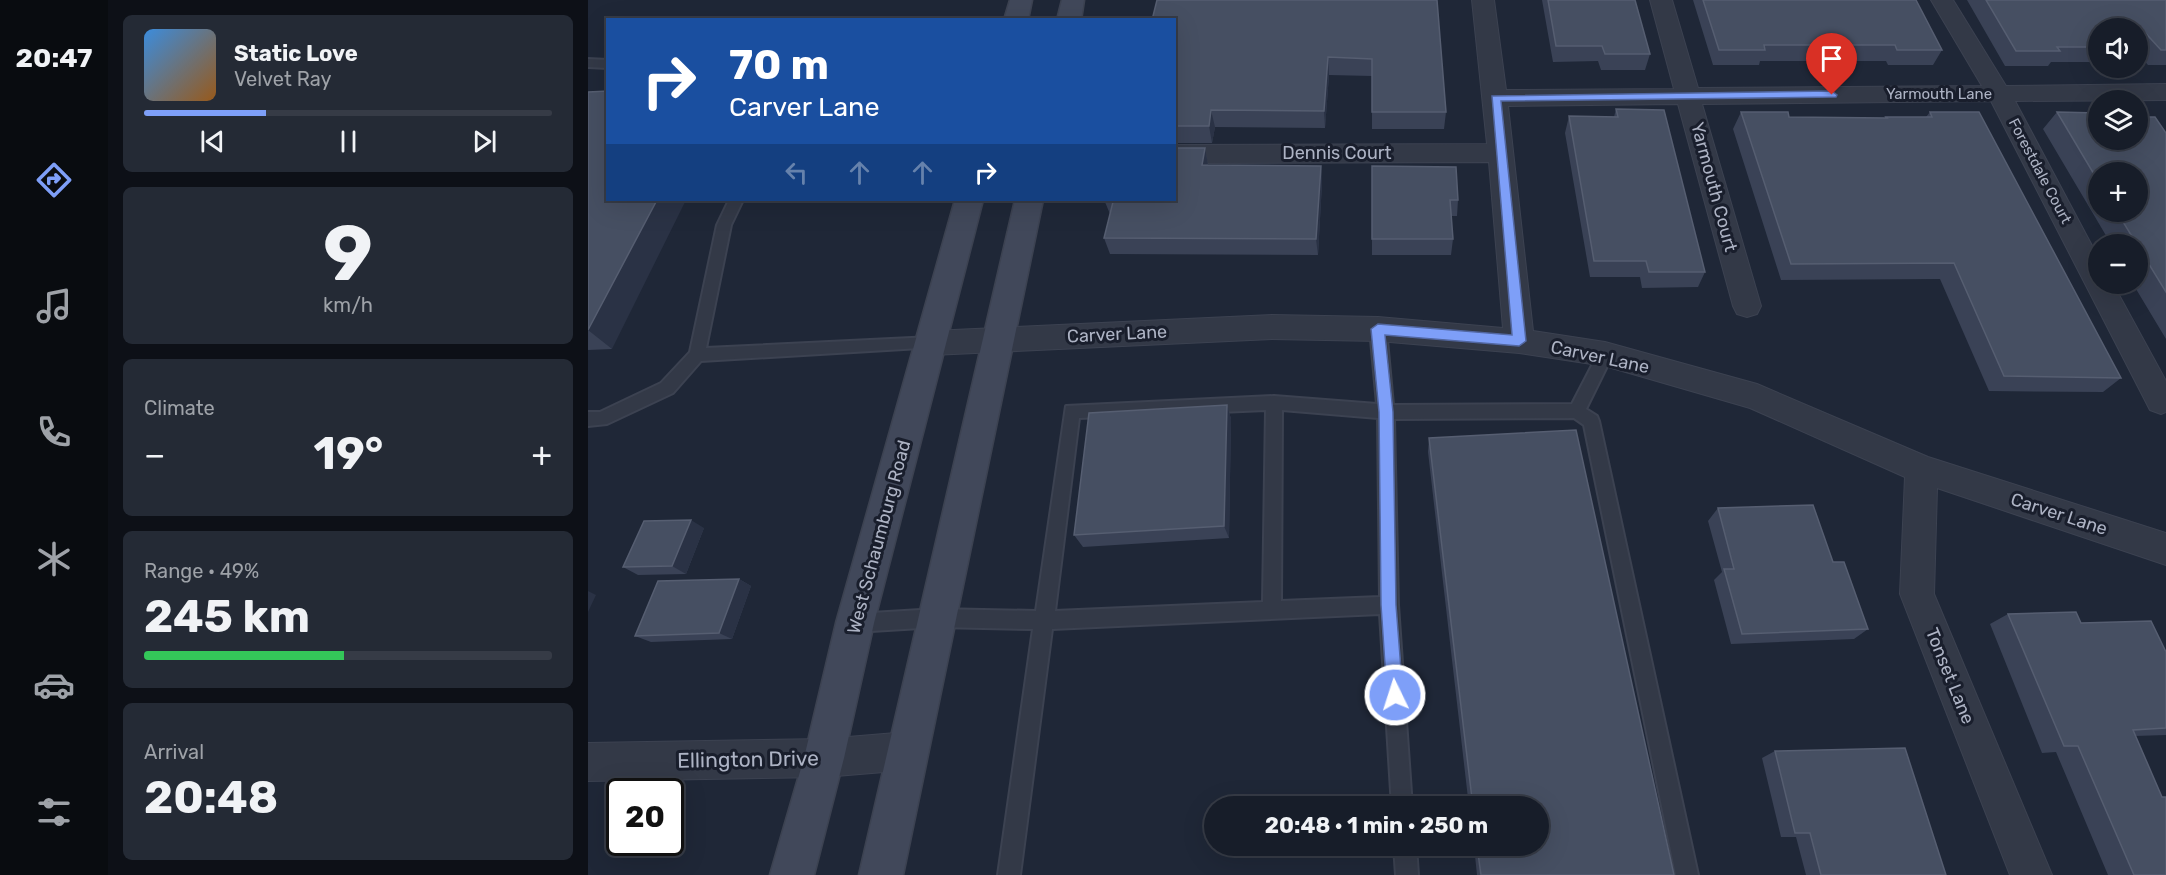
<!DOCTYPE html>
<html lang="en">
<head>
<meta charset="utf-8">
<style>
	:root { --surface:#171d29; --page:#242a35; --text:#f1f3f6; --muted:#9ea2a8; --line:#363b46; --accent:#7e9ff8 }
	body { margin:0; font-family:Rubik,sans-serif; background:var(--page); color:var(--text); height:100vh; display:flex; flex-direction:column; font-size:22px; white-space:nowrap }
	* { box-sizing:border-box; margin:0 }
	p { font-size:20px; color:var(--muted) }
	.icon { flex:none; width:33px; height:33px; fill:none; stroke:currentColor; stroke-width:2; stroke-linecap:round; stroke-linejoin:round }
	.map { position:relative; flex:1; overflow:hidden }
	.panel { display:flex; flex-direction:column; gap:15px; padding:15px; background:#0d1017; width:480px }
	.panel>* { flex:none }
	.guide { position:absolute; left:18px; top:18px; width:570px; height:183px; border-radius:0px; box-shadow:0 6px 24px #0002,0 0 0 2px var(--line); background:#1a4fa0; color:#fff; overflow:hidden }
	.tools { position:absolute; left:1500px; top:18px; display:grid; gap:12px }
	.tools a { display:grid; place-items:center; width:60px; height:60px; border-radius:50%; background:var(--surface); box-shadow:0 6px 24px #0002,0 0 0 2px var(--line); font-size:30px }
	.speed { position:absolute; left:18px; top:778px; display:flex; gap:12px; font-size:30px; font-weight:700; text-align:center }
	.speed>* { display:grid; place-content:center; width:78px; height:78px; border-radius:50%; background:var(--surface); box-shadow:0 6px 24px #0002,0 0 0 2px var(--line); line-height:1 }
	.speed .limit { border:3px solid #111; border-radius:9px; background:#fff; color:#111 }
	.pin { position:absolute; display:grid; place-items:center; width:51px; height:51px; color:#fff; margin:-62px -26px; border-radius:50% 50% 50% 0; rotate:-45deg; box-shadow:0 0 6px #0007 }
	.pin .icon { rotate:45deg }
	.me { position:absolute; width:66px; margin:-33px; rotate:356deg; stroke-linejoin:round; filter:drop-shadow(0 0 4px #0008) }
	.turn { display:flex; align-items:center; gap:21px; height:126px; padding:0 24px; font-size:27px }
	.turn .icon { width:78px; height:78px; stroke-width:2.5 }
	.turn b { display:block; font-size:42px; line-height:51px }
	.lanes { display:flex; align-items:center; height:57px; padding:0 24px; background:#0003; justify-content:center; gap:30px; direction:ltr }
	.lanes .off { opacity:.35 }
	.big { font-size:45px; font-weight:700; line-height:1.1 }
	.panel .tile { flex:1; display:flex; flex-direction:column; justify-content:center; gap:9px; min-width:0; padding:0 21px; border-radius:9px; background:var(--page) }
	.panel .dial { align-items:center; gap:0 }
	.dial b { font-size:78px; line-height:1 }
	.song { display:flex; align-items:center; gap:18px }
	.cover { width:72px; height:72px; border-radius:9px; background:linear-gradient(135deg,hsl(210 70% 55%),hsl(30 70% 35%)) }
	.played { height:6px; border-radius:3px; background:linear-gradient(90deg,var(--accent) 30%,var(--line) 30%) }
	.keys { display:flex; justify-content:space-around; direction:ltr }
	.heat { display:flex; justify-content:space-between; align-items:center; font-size:33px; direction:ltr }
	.charge { height:9px; border-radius:4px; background:linear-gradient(90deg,#34c759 49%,var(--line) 0) }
	.trip { position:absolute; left:616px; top:796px; width:345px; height:60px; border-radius:30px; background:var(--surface); box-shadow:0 6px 24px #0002,0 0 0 2px var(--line); font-weight:700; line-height:60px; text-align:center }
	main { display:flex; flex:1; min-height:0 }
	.tab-bar { display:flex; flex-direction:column; width:108px; justify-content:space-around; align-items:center; background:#090c10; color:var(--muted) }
	.tab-bar .icon { width:42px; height:42px }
	.tab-bar .active { color:var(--accent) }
	.tab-bar b { font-size:27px; color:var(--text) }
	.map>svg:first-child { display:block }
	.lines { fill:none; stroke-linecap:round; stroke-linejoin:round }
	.service-casing { stroke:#3c4251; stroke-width:4 }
	.minor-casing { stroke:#3c4251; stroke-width:2 }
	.secondary-casing { stroke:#3c4251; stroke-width:3 }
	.service { fill:#333947; fill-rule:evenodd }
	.minor { fill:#333947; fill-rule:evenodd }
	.secondary { fill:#41485a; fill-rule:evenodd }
	.wall { fill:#3a4256; fill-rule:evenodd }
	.shaded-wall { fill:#2a3245 }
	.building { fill:#464f62; stroke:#565e71; stroke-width:1.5 }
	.route { fill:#7e9ff8; stroke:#5267a1; stroke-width:1.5 }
	.labels { text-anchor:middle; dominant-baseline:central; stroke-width:6; stroke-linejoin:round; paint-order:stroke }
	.far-street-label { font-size:15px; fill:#adb3c4; stroke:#191e2c }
	.street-label { font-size:18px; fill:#adb3c4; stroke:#191e2c }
	.near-street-label { font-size:21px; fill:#adb3c4; stroke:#191e2c }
</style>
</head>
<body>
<main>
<nav class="tab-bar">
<b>20:47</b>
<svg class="icon active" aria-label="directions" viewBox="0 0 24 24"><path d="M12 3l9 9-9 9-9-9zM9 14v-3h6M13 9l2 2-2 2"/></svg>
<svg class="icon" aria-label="music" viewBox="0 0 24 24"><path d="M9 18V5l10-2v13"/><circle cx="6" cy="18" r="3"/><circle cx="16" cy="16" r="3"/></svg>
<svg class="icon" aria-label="phone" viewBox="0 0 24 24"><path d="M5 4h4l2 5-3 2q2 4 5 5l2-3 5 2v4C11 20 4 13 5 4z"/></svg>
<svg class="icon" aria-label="climate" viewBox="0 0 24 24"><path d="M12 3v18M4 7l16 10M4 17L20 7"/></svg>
<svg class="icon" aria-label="car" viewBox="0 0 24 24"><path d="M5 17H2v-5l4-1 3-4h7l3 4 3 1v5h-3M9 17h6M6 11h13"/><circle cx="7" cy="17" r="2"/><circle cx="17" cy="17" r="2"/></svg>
<svg class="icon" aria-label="filters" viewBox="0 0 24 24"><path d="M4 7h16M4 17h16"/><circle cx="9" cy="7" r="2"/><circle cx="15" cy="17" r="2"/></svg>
</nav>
<section class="panel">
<div class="tile">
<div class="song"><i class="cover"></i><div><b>Static Love</b><p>Velvet Ray</p></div></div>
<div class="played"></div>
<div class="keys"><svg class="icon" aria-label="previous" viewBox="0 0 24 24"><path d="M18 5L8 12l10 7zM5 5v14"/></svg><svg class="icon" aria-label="pause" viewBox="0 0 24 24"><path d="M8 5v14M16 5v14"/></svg><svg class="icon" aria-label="next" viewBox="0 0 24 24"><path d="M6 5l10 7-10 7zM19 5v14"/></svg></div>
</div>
<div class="tile dial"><b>9</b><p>km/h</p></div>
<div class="tile"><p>Climate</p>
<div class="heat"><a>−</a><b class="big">19°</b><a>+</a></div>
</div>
<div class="tile"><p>Range · 49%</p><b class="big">245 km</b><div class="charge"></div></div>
<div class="tile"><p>Arrival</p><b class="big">20:48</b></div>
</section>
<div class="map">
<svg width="1578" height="875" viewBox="0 0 1578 875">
	<rect width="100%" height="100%" fill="#1f2737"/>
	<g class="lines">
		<defs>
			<path id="service" d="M0,59L20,60V68L0,67Z
				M141,200H155L143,225L118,348L344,337L349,339L352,343L349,347L113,361L85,393L19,424L0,426V412H12L73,383L102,352L129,225Z
				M790,323L795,325L798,329L805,405L984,404L1012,350L1017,348L1022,350L1025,354L998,409L1009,416L1011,421L1110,875H1088L996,425L986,418L806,419L810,605L824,807H804L792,614L464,629L432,875H410L445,629L349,627L267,632L260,629L258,623L260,617L267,614L349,609L448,611L478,406L686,396L789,404L782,329L785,325ZM678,410L675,602L467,611L491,418ZM694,410L790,418L792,597L693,601Z
				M806,846H828L830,875H808Z"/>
			<path id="minor" d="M884,0H906L918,90L1086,89L1062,0H1084L1110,88L1394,86L1343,0H1365L1418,86L1578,84V100L1427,101L1510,257V284H1525L1578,381V412L1573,414L1562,410L1403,101L1114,104L1173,306L1169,314L1159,317L1149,314L1145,306L1090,104L920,106L945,331L1017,342L1169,384L1340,457L1578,533V565L1349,488L1346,594L1464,875H1422L1312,594L1317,477L1162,408L1017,366L931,353L790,341L684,339L344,355L334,351L329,343L334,335L344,331L684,315L790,317L915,328L901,162L586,163V145L899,144Z
				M320,732L334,737L339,751L334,765L320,770L236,777L0,781V743L236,739Z"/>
			<path id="secondary" d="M422,0H444L440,20H416Z
				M474,0H496L493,20H469Z
				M367,200H395L286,623L256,758L226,875H182L216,758L248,623Z
				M427,200H455L315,875H271Z"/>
		</defs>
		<!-- service casing -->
		<use href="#service" class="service-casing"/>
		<!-- minor casing -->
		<use href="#minor" class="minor-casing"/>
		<!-- secondary casing -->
		<use href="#secondary" class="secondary-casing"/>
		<!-- service -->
		<use href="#service" class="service"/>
		<!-- minor -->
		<use href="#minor" class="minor"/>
		<!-- secondary -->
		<use href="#secondary" class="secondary"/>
	</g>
	<!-- wall -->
	<path class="wall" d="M849,0L858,112L856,129H784V76L741,75L737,128L627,127L624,143H586V20Z
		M954,0H1047L1062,54L1057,70H1013L1010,61L965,62Z
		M1105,0H1328L1354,50L1345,65H1300L1298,61H1172L1171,65H1125Z
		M1379,0H1578V65H1560L1550,54V28H1510V61L1509,62H1463L1460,66H1417Z
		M0,92L24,349L0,350Z
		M1028,109L1117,272L1110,287L1054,288L1052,277H1002L977,133L981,116L1026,117Z
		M1153,112L1201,117L1297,118L1298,117H1338L1342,112L1533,378L1515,392L1401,391L1352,279L1193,280L1145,129Z
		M1469,112L1510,140L1578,133V339L1545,284H1550V244H1523L1455,129ZM1510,172L1550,212H1510Z
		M617,148L620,165L733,166L734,183L730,255L522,254L516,238L522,214L517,202Z
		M784,166L870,200L869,216H863L865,239L863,255H784Z
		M639,405L643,419L641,538L495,547L486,535Z
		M841,438L1086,875H889L886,846H951V807H881L840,452Z
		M1130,508L1245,562L1280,629L1266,639L1143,644L1126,580L1134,572L1120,521Z
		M116,528L98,574L50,575L35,567Z
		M151,579L163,586L144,639L63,642L47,636Z
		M1420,614L1493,623L1578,652V735L1547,736L1578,875H1520L1468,752L1454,753L1402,624Z
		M1187,751L1358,875H1218L1208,837H1193L1174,758Z"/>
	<!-- shaded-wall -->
	<path class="shaded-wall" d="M740,57L741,75L737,128L736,111Z
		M623,110L627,127L624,143L621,126Z
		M617,148L620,165H614Z
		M733,166L734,183L730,255L728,239Z
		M69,200H98L24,349L0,330Z
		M639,405L643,419L641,538L636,526Z
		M103,520L116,528L98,574L84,566Z
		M151,579L163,586L144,639L131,633Z
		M0,591L8,595L0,612Z"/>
	<!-- building -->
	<path class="building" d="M569,0H849L858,112H784V59L740,57L736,111L623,110L621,126H586V20H564Z
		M960,0H1047L1062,54H1017L1014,46H968Z
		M1115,0H1328L1354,50H1309L1307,45H1176L1177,50H1131Z
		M1398,0H1578V50H1573L1551,26L1547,28H1510V47H1469L1472,51H1428Z
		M20,91V200H69L0,330V92Z
		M1028,109L1076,110L1117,272H1061L1058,261H1006L981,116L1030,117Z
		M1153,112H1200L1201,117L1299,118L1298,117H1344L1342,112H1391L1533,378L1416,376L1366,263L1203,264Z
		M1469,112L1510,113V140H1550V117H1567L1578,133V292L1529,212H1550V172H1510V181Z
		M586,148H617L614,165L733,166L728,239L516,238L525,202H517L518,200H586Z
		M784,166L868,167L870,200H862L865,239H784Z
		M639,405L636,526L486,535L501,413Z
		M988,430L1086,875H893L889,846H951V807H885L841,438Z
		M1225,505L1245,562H1256L1280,629L1154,634L1136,569H1146L1130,508Z
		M103,520L84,566L35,567L56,521Z
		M151,579L131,633L47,636L70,581Z
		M1488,612L1493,623L1563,621L1578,652V728L1545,730L1574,797H1578V875H1546L1490,746H1476L1420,614Z
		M1317,748L1358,875H1233L1222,833H1207L1187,751Z"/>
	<!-- route -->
	<path class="route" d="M1244,91L1249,95L1248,97L913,101L938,341L931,346L797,335L805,412L808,605L815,695L812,700L807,703L801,700L799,695L793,605L791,412L783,329L790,324L924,335L904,96Z"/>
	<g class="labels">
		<!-- far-street labels -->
		<g class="far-street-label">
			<text x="1351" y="94">Yarmouth Lane</text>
			<text transform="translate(1452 171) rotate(62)">Forestdale Court</text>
		</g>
		<!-- street labels -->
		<g class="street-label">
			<text x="749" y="153">Dennis Court</text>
			<text transform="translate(1126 187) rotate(75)">Yarmouth Court</text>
			<text transform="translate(529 334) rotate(-3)">Carver Lane</text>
			<text transform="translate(1012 357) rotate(12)">Carver Lane</text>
			<text transform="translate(1471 514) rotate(18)">Carver Lane</text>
			<text transform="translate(291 537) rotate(-75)">West Schaumburg Road</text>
			<text transform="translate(1362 676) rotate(68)">Tonset Lane</text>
		</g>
		<!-- near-street labels -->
		<g class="near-street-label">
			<text transform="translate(160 759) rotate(-1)">Ellington Drive</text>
		</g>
	</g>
</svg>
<div class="tools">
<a><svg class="icon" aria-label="sound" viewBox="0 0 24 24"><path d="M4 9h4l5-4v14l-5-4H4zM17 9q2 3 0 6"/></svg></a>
<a><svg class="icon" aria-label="layers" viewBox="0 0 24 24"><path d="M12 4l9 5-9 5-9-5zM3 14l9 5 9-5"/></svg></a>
<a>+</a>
<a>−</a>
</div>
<div class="speed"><div class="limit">20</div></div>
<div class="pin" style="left:1244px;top:95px;background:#d93025"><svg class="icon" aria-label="arrive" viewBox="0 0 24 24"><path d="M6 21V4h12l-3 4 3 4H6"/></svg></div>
<svg class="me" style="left:807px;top:695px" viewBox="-20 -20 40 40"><circle r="17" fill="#7e9ff8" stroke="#fff" stroke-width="3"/><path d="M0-11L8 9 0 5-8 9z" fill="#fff"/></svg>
<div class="trip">20:48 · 1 min · 250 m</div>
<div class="guide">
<div class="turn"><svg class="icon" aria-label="right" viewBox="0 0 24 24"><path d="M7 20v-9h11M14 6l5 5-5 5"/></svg><div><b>70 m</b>Carver Lane</div></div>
<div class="lanes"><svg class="icon off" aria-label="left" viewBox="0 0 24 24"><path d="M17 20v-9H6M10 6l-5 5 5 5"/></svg><svg class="icon off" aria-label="ahead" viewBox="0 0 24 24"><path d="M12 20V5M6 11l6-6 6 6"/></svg><svg class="icon off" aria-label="ahead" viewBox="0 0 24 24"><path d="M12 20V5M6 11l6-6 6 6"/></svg><svg class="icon" aria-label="right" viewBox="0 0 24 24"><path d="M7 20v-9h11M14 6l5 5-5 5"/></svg></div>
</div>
</div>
</main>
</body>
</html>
